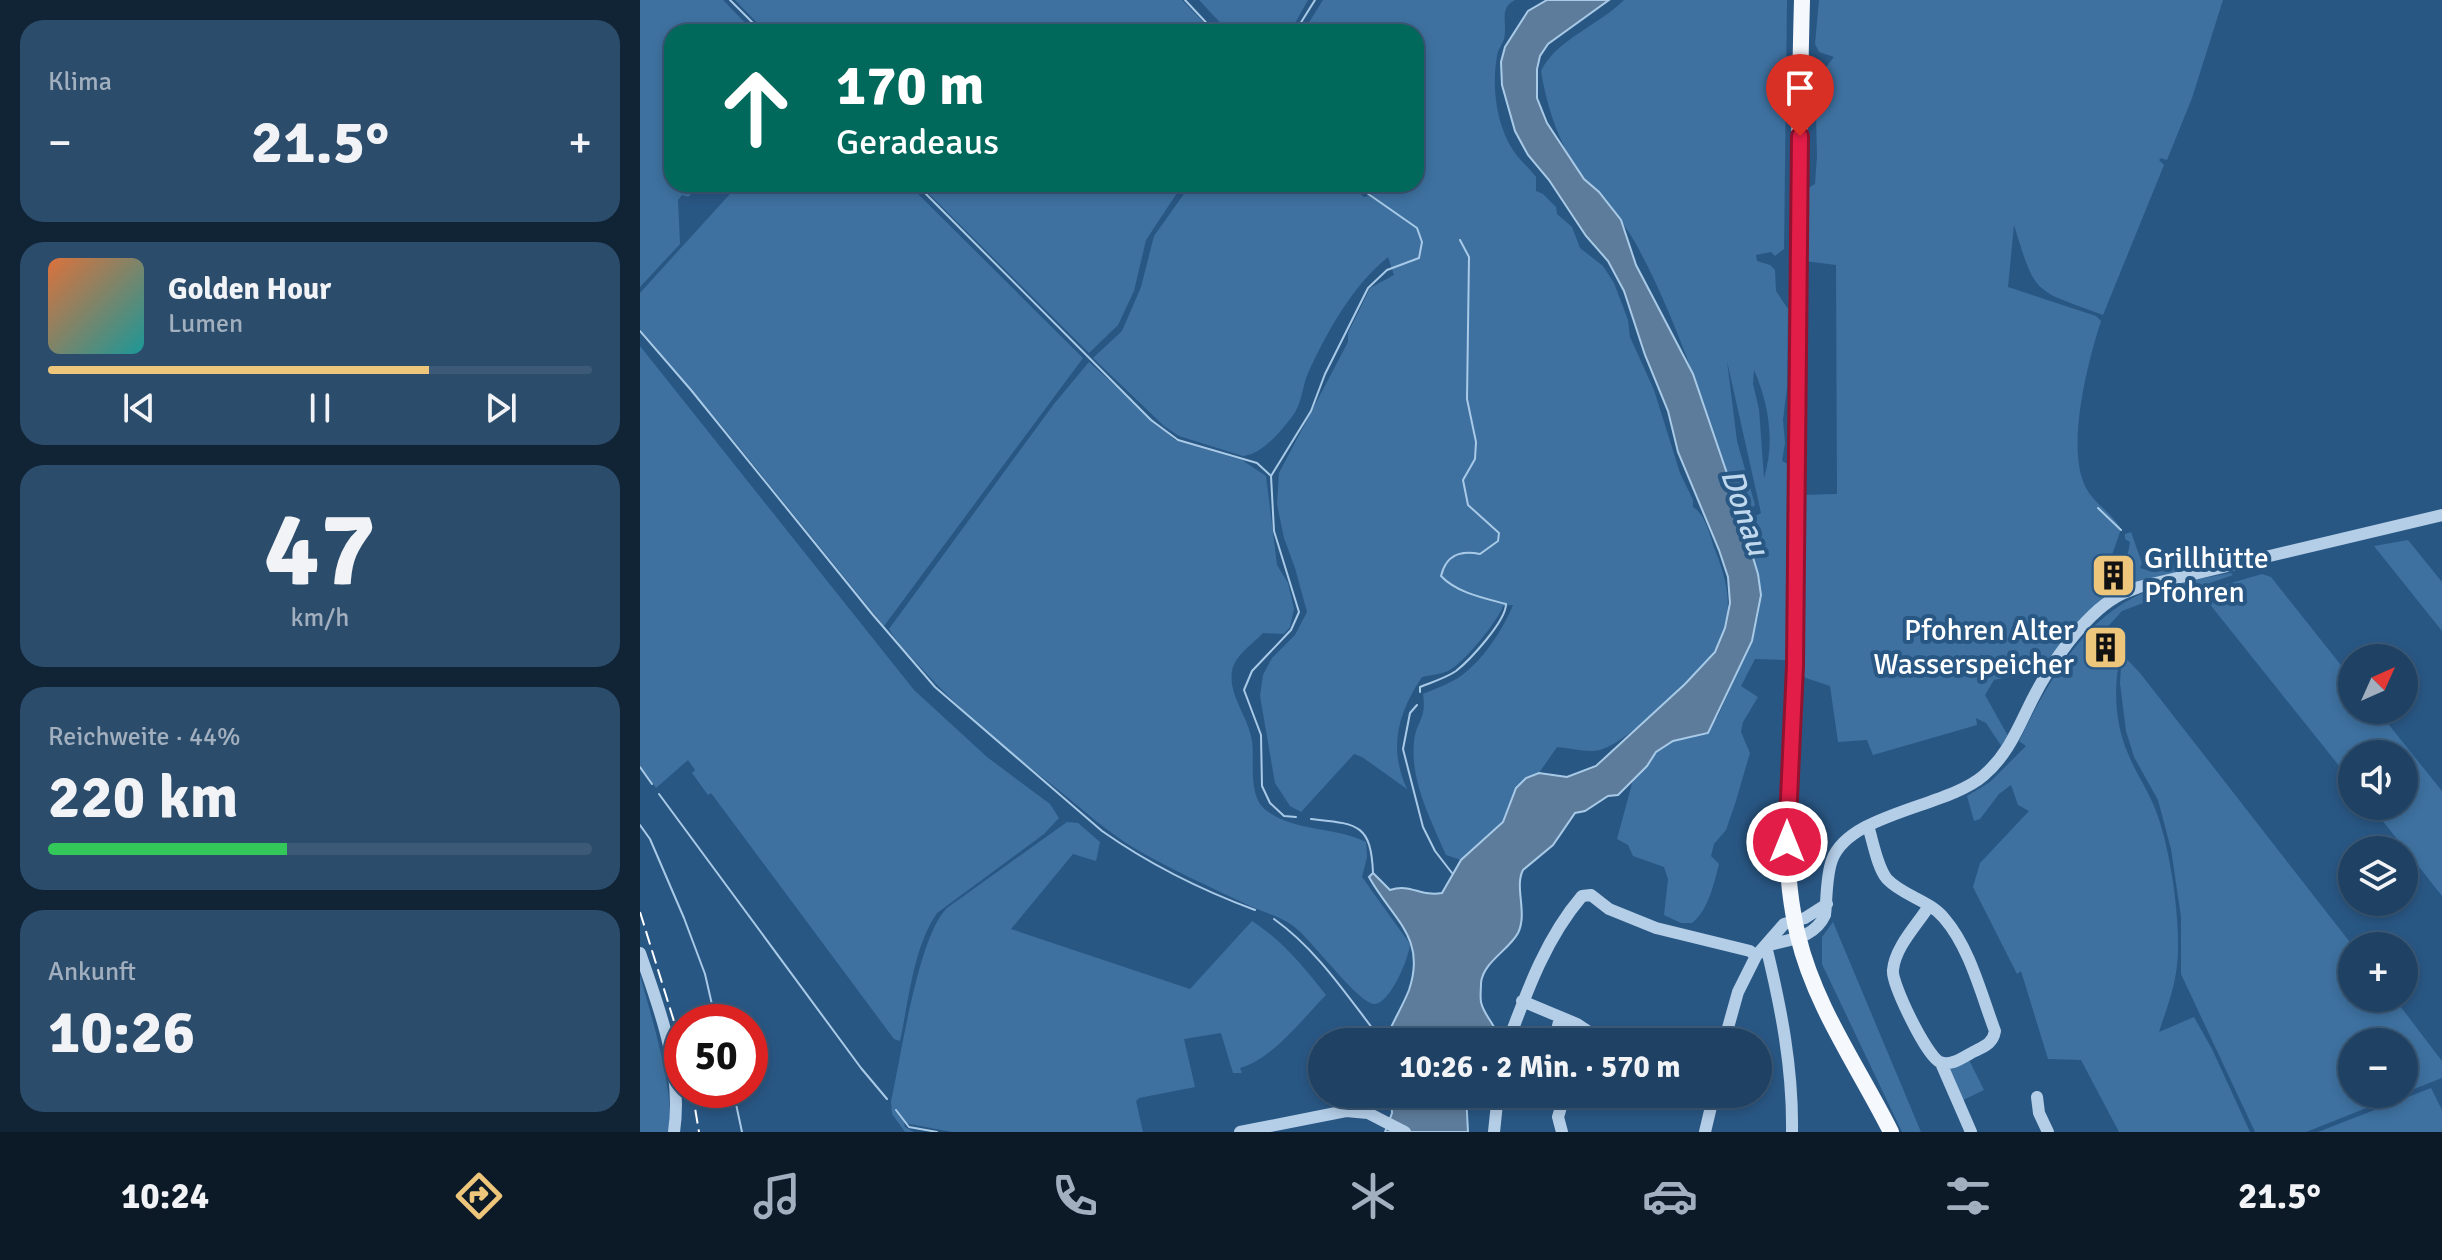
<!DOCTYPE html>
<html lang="de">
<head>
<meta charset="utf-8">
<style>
	:root { --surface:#1f4163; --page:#2c4c6c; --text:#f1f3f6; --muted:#a1afbe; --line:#3c5a78; --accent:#edc57b }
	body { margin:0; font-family:Signika,sans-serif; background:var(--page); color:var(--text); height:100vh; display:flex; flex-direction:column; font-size:30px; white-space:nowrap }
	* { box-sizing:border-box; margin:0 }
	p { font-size:26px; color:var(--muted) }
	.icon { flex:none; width:44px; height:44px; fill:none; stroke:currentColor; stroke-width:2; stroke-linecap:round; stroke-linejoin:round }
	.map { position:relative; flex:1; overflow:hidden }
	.drawer { display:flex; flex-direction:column; gap:20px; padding:20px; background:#112436; width:640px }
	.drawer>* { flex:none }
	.banner { position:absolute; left:24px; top:24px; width:760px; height:168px; border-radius:24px; box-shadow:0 4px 12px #0003,0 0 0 2px var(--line); background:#00695c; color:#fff; overflow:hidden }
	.needle { width:52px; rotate:45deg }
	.buttons { position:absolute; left:1698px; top:644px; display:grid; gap:16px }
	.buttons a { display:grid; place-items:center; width:80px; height:80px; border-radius:50%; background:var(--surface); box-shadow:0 4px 12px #0003,0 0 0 2px var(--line); font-size:40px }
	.speed { position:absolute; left:24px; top:1004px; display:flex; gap:16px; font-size:40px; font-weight:700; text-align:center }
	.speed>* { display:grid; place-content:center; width:104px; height:104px; border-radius:50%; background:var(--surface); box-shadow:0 4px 12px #0003,0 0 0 2px var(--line); line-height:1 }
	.speed .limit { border:12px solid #d22; background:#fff; color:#111 }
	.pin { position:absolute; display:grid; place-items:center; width:68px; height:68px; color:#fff; margin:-82px -34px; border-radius:50% 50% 50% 0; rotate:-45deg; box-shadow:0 0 8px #0007 }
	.pin .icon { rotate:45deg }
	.me { position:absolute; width:88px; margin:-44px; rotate:0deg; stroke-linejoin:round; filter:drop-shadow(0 0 6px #0008) }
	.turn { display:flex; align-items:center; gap:28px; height:168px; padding:0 40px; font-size:36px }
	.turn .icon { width:104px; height:104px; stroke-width:2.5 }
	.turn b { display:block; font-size:56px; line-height:68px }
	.big { font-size:60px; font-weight:700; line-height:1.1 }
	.drawer .widget { flex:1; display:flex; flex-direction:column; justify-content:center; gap:12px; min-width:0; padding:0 28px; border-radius:24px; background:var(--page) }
	.drawer .dial { align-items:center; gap:0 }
	.dial b { font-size:104px; line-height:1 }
	.song { display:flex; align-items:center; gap:24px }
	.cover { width:96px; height:96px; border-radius:12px; background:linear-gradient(135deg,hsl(20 70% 55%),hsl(180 70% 35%)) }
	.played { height:8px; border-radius:4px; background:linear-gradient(90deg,var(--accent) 70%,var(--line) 70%) }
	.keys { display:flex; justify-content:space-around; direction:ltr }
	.heat { display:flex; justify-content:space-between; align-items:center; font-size:44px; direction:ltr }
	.charge { height:12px; border-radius:6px; background:linear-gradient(90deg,#34c759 44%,var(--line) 0) }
	.trip { position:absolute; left:668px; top:1028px; width:464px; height:80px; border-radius:40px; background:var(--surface); box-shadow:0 4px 12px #0003,0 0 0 2px var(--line); font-weight:700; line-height:80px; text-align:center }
	.tab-bar { display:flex; height:128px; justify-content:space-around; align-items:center; background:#0c1a28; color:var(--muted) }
	.tab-bar .icon { width:56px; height:56px }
	.tab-bar .active { color:var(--accent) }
	.tab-bar b { font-size:36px; color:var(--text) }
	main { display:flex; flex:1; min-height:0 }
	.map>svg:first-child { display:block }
	.green { fill:#3e71a0; fill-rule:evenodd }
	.water { fill:#5d7c9b; stroke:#a8cae7; stroke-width:2 }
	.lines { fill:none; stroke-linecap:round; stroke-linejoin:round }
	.stream { stroke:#a8cae7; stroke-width:2 }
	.minor { stroke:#b4cee7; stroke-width:12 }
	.major { stroke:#f5f9fe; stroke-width:16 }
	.rail { stroke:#fff; stroke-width:2; stroke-dasharray:14 6; stroke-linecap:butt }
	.route-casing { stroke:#92132f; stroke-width:20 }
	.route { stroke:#e11d48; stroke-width:14 }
	.labels { text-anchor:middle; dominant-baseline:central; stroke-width:8; stroke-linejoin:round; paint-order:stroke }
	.poi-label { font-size:30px; fill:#fff; stroke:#295784; text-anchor:start }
	.water-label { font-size:32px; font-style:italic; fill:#bfd8ee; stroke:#295784 }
</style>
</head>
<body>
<main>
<section class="drawer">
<div class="widget"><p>Klima</p>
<div class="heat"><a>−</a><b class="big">21.5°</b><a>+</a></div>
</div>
<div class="widget">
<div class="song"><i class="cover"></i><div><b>Golden Hour</b><p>Lumen</p></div></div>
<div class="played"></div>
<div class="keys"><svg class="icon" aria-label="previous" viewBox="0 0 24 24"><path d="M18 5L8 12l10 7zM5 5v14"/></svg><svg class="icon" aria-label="pause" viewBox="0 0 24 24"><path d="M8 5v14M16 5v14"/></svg><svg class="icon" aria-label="next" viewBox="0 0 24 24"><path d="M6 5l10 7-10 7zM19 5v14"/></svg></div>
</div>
<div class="widget dial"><b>47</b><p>km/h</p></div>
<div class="widget"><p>Reichweite · 44%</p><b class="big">220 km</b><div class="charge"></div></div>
<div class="widget"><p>Ankunft</p><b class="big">10:26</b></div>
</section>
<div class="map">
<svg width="1802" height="1132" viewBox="0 0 1802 1132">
	<rect width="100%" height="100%" fill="#295784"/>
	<!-- green -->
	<path class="green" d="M0,0H83L114,32H32V184H64L48,197L42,195L38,200L40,244L0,287Z
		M95,0H542L573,32H126Z
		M559,0H668L650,32H589Z
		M683,0H875C858,9 868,23 864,39C862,45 858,49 857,56C851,89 857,132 879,158C885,165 891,170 896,177V191L903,194L916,207L917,214L932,227L940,248L963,266L974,283L988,320L990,337L1014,390L1040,473L1053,500V507C1066,515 1070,536 1075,550C1108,631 1074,660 1015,711C999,725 981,743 960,750C948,753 930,748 917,747L899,773L886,778L863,822L821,860L806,855C791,820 770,781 774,742C776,721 787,719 783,694C795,689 808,684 818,678C841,663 863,630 873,605L863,606C859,620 821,666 808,671C801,674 791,675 782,677C758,713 748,748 767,789L722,757L714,754L661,812L650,806L635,783L620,696L623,675L632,658L655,635L667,612L655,568L644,538L637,504L639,473L708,342V333L730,288L754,275L748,257C712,286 687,332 668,373C662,387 662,402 654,414C642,430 623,454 603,456L539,436L524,426L453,358L482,331L501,287L514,236L551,184H709L724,197L740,192L730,184H776V32H663Z
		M984,0H1147L1144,249L1135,256L1131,252L1116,255L1117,261L1130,265L1135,270L1136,291L1148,309L1147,387L1143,420L1145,443L1142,461L1148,464C1145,529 1148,594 1146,660L1115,659L1101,686L1118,697L1103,722L1101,732L1110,753L1095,804L1086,830L1074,844L1071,856L1079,864C1074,884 1068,911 1052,923H1041L1024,915L1028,879L1024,867L993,856L988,845L977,839L993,780L1016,752L1038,738L1062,735L1078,716L1112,641L1118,617L1121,595L1118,574L1102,523L1121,513L1087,361L1097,441L1115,505L1113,507L1094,493C1065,409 1039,323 996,244C982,218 961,200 943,177C920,147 907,108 901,71C916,40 959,25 984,0ZM1114,370C1129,404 1135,442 1124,478L1119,409L1113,384Z
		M1179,0H1583L1552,98L1527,160L1521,158L1519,160L1524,165L1463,315C1394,289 1396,297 1374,225L1368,287L1456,316L1461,321C1448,361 1426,446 1445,486C1453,503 1471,512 1481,529L1470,561L1456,573V582L1461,592C1480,581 1487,563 1490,542L1485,539V534L1491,532L1502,563L1500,568L1507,570L1512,564L1514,556L1520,555L1540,570L1616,552L1612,558L1476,594L1402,675L1390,672L1354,680L1345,695L1368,736L1362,747L1346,723L1336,718L1337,725L1233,755L1227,740L1198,742L1190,686L1166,678L1159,671L1161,495L1197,494L1196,265L1165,261L1168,188L1175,184L1177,156L1176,117L1170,101L1172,85L1194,57L1179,52L1175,44Z
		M99,184H268L443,358L244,626L82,426L0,329V293Z
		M279,184H543L506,240L494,291L478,325L449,353Z
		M0,346L274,690L347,757L410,804L419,818L404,834L297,913C273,948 269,1000 260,1041L254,1039L71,793L68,795L52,773L55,770L48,760L16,788L0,766Z
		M449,362L535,440L602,460L626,476L637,565L648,583L654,609L650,627L644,634L623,633C613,644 595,655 592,671C588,695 609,718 612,741C615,762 607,796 627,811C655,832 696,827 726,842L727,857L722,877L770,944C769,958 751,1002 735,1004C720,1006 669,936 652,925C638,916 623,912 608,905C570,887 530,869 494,848C468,832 444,811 421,792C370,752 319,711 276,662C266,651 256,641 249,629L414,404Z
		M1768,540L1802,582V631L1734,546Z
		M1591,573L1593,575L1521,600L1519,597L1482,611L1453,643L1459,648L1454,654L1461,659L1474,645V641L1483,643C1473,680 1473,721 1489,756C1497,775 1509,792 1516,811C1531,850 1543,932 1536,973C1533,993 1525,1013 1519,1032L1554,1017L1572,1049L1610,1132H1479L1441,1060L1408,1059L1381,971L1377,974L1333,887L1340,863L1389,811L1378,805L1371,785L1359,794L1340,819L1334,821L1327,796L1350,782L1386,746L1379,741C1408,682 1446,612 1513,589C1537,581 1566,578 1591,573Z
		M1622,574L1631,577L1712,679V710H1737L1802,791V896L1731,806H1764V754H1712V782L1560,592Z
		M1482,654L1500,673L1713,946L1712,998H1754L1802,1061V1078L1764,1093V1042H1712V1094H1762L1666,1132H1615L1541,974V917L1531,849L1518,800L1494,757L1486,731L1480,683Z
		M427,822L438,823L460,842L456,861L433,854L371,929L550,989L612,921C643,941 663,966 686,995C662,1019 634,1058 600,1068L602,1073H593L581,1033L544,1039L555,1087L499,1098L496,1101L503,1132H312L264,1123L265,1127L274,1132H265L252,1114L251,1102C261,1057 278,936 307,908Z
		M1193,922L1281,1132H1262L1182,964V937Z
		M0,975C10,1013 37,1096 28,1132H0Z
		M1329,1060L1344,1090L1323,1100L1308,1070Z
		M1791,1088L1802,1110V1132H1678Z"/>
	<!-- water -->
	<path class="water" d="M907,0H969L908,44L900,56L897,69V98L907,123L944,179L959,192L981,220L996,265L1053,374L1092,488L1118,574L1121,595L1112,641L1068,733L1033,741L1016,752L1007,766L978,795L968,796L945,811L935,813L913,845L883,870C874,887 888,913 878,933C869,950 843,962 841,983C841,989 840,997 841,1002C844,1017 859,1027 858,1042H745C751,1024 762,1008 769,990C787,937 752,919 729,877L733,873L750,890C771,883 780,897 802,893L821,860L863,822L876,788L886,778L899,773L927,777L956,766L1045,684L1075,652L1085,628L1090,603L1088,577L1079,550L1038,452L1028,411L1005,355L984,291L968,261L946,236L909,180L888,155L875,131L862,85L861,62L865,47L888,11Z
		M751,1094H826L828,1132H745L752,1113Z"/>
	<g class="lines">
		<!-- stream -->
		<path class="stream" d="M90,0L122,32
			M545,0L575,32
			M655,32L675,0
			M276,184L511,420L538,440L617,463L630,475
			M0,331L51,390L233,615L295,687L462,831C509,864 561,890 615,910
			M1458,508L1481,530
			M1590,559L1616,552
			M780,692V687C792,682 806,678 816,671C830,660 866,621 866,604C844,598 817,593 801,576C806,555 820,550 840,554L858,541L859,533L828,505L823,480L835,459L836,442L827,399L829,257L820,240
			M777,705L770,713L763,749L783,827L795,851L812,873
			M0,767L12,784
			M19,794L221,1068L247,1099
			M656,817L644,816L630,803L622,786L621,735L604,690L612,671L651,630L659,612L634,531L631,476L671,411L685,374L728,288L747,270L779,258L782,242L777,228L714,184
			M671,819C717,824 731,823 733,873
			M0,825L10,839L44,918L65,974L76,1022
			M634,919C679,951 709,999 743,1042
			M93,1090L102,1132
			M256,1110L269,1127L297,1132"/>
		<!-- minor -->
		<path class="minor" d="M1228,826C1233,841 1237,867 1247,879C1263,896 1289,900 1304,918C1330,948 1341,994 1355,1031C1353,1043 1345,1046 1335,1051C1325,1056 1311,1067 1300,1062C1287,1057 1251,983 1253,970C1255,947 1277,925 1289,906
			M1126,946C1149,939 1174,939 1185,915C1187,898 1186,876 1192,860C1209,813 1307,807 1343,776C1368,755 1378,728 1392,700C1409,666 1443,616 1476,597C1483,593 1492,590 1499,587L1802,515
			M1126,946C1141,1007 1153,1069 1152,1132
			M0,953C20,1009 43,1072 34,1132
			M882,1001L937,1024L964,1042
			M868,1042C887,991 906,938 942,896L951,895L969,909L1016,928L1110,951L1116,956
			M914,1042L920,1018
			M1084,1042L1098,992L1116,956L1144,924L1165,918L1187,904
			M1301,1063L1331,1132
			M1397,1097L1399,1113L1408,1132
			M600,1132L706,1111L728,1113L765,1132
			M854,1132L858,1094
			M922,1132L918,1117L925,1094
			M1065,1132L1074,1094"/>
		<!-- major -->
		<path class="major" d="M1162,0C1156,222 1158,443 1155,665C1153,756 1136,847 1158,936C1175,1007 1219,1068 1251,1132"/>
		<!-- rail -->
		<path class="rail" d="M0,912L42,1047
			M52,1090L59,1132"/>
	</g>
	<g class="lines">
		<defs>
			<path id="route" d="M1147,842L1155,666L1160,136"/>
		</defs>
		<!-- route casing -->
		<use href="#route" class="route-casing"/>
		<!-- route -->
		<use href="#route" class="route"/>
	</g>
	<!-- icons -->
	<defs>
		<symbol id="building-square" viewBox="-11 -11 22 22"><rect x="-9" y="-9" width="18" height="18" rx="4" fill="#edc57b" stroke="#295784"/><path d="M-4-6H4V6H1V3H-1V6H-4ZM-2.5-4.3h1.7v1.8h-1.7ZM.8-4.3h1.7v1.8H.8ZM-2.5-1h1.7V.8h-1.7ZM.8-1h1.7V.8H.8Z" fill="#111"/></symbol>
	</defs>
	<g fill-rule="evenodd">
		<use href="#building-square" x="1448" y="550" width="51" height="51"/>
		<use href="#building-square" x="1440" y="622" width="51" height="51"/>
	</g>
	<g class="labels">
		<!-- poi labels -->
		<g class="poi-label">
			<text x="1504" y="558">Grillhütte<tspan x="1504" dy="34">Pfohren</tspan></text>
			<text x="1434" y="630" text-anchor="end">Pfohren Alter<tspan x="1434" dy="34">Wasserspeicher</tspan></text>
		</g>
		<!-- water labels -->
		<g class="water-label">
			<text transform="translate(1105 512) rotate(71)">Donau</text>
		</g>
	</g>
</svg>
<div class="buttons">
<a><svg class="needle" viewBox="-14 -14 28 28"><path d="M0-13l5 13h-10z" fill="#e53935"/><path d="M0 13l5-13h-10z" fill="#a1afbe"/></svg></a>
<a><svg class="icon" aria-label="sound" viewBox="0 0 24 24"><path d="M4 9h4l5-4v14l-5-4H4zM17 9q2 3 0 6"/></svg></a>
<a><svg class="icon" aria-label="layers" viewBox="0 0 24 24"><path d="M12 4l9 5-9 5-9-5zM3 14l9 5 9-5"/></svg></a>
<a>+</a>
<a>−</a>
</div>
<div class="speed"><div class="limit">50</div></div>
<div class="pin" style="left:1160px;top:136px;background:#d93025"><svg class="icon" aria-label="arrive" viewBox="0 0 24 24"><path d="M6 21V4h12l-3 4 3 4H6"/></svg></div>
<svg class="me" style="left:1147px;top:842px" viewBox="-20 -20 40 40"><circle r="17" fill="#e11d48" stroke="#fff" stroke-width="3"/><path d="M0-11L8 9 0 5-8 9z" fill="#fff"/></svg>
<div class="trip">10:26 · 2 Min. · 570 m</div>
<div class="banner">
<div class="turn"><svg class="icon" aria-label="ahead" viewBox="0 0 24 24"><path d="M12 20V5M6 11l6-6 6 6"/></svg><div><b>170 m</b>Geradeaus</div></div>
</div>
</div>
</main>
<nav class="tab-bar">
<b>10:24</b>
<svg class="icon active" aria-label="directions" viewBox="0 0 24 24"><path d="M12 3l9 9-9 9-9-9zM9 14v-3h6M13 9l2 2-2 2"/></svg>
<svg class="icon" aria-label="music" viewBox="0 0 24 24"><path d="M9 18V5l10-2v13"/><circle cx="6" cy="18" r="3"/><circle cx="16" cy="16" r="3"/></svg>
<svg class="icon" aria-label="phone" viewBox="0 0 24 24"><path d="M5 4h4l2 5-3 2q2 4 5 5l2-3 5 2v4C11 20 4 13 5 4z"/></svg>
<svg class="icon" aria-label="climate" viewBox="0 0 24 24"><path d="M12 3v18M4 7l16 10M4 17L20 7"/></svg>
<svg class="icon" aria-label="car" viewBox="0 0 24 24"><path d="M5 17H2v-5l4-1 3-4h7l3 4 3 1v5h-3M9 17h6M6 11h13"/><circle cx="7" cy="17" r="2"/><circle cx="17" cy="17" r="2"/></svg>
<svg class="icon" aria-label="filters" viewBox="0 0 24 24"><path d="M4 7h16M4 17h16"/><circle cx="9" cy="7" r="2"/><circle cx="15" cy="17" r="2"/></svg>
<b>21.5°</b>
</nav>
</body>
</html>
